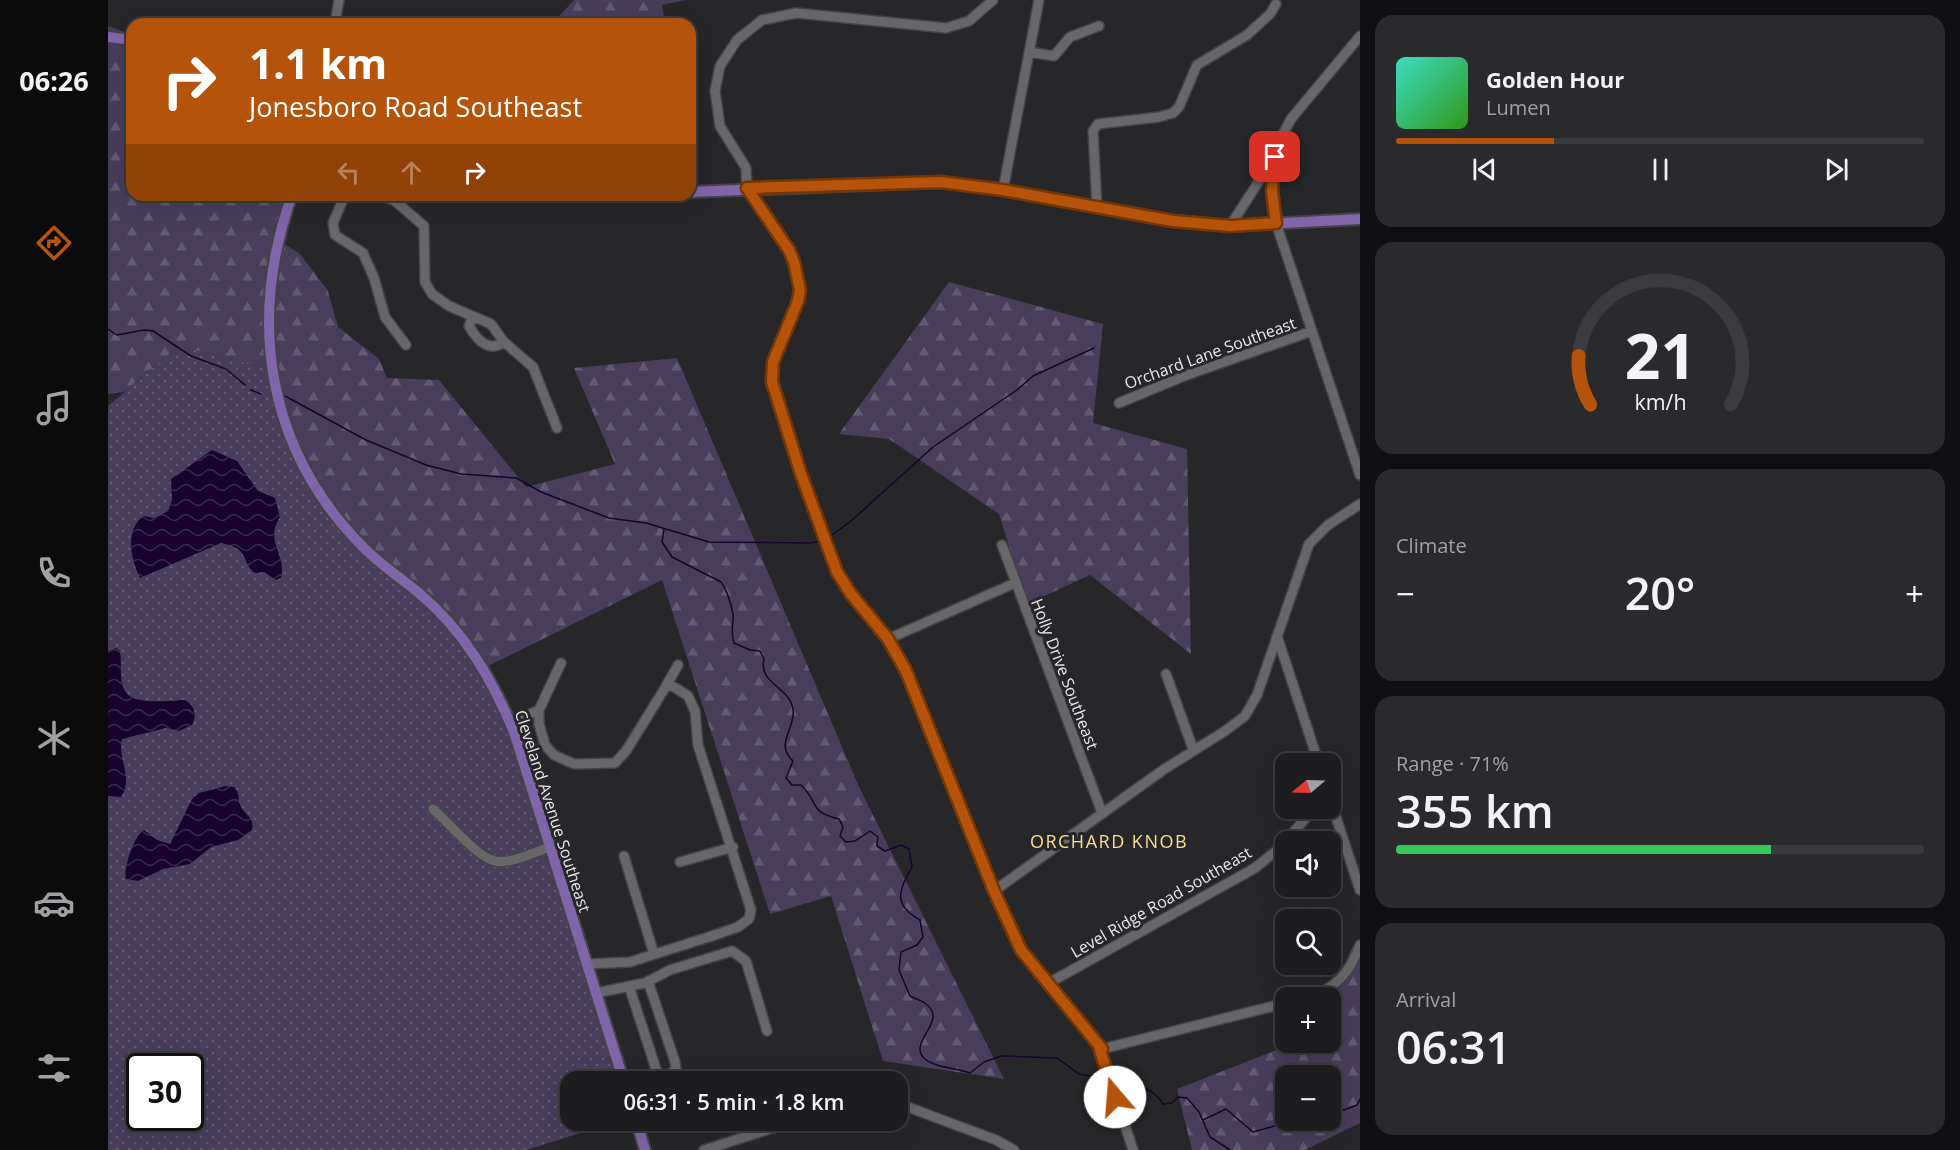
<!DOCTYPE html>
<html lang="en">
<head>
<meta charset="utf-8">
<style>
	:root { --surface:#1d1c1f; --page:#2a292c; --text:#f1f3f6; --muted:#a0a1a4; --line:#3b3a3d; --accent:#b45309 }
	body { margin:0; font-family:"Open Sans",sans-serif; background:var(--page); color:var(--text); height:100vh; display:flex; flex-direction:column; font-size:22px; white-space:nowrap }
	* { box-sizing:border-box; margin:0 }
	p { font-size:20px; color:var(--muted) }
	.icon { flex:none; width:33px; height:33px; fill:none; stroke:currentColor; stroke-width:2; stroke-linecap:round; stroke-linejoin:round }
	.map { position:relative; flex:1; overflow:hidden }
	.details { display:flex; flex-direction:column; gap:15px; padding:15px; background:#100f11; width:600px }
	.details>* { flex:none }
	.banner { position:absolute; left:18px; top:18px; width:570px; height:183px; border-radius:18px; box-shadow:0 6px 24px #0002,0 0 0 2px var(--line); background:#b45309; color:#fff; overflow:hidden }
	.needle { width:39px; rotate:251deg }
	.controls { position:absolute; left:1167px; top:753px; display:grid; gap:12px }
	.controls a { display:grid; place-items:center; width:66px; height:66px; border-radius:12px; background:var(--surface); box-shadow:0 6px 24px #0002,0 0 0 2px var(--line); font-size:30px }
	.speed { position:absolute; left:18px; top:1053px; display:flex; gap:12px; font-size:30px; font-weight:700; text-align:center }
	.speed>* { display:grid; place-content:center; width:78px; height:78px; border-radius:50%; background:var(--surface); box-shadow:0 6px 24px #0002,0 0 0 2px var(--line); line-height:1 }
	.speed .limit { border:3px solid #111; border-radius:9px; background:#fff; color:#111 }
	.pin { position:absolute; display:grid; place-items:center; width:51px; height:51px; color:#fff; margin:-26px; border-radius:12px; box-shadow:0 3px 9px #0006 }
	.me { position:absolute; width:66px; margin:-33px; rotate:342deg; stroke-linejoin:round; filter:drop-shadow(0 0 4px #0008) }
	.turn { display:flex; align-items:center; gap:21px; height:126px; padding:0 24px; font-size:27px }
	.turn .icon { width:78px; height:78px; stroke-width:2.5 }
	.turn b { display:block; font-size:42px; line-height:51px }
	.lanes { display:flex; align-items:center; height:57px; padding:0 24px; background:#0003; justify-content:center; gap:30px; direction:ltr }
	.lanes .off { opacity:.35 }
	.big { font-size:45px; font-weight:600; line-height:1.1 }
	.details .widget { flex:1; display:flex; flex-direction:column; justify-content:center; gap:9px; min-width:0; padding:0 21px; border-radius:18px; background:var(--page) }
	.details .dial { align-items:center; gap:0 }
	.dial svg { height:156px; overflow:visible; fill:none; stroke:var(--line); stroke-width:7; stroke-linecap:round; text-anchor:middle }
	.dial text { fill:var(--text); stroke:none }
	.song { display:flex; align-items:center; gap:18px }
	.cover { width:72px; height:72px; border-radius:9px; background:linear-gradient(135deg,hsl(170 70% 55%),hsl(110 70% 35%)) }
	.played { height:6px; border-radius:3px; background:linear-gradient(90deg,var(--accent) 30%,var(--line) 30%) }
	.keys { display:flex; justify-content:space-around; direction:ltr }
	.heat { display:flex; justify-content:space-between; align-items:center; font-size:33px; direction:ltr }
	.charge { height:9px; border-radius:4px; background:linear-gradient(90deg,#34c759 71%,var(--line) 0) }
	.trip { position:absolute; left:452px; top:1071px; width:348px; height:60px; border-radius:18px; background:var(--surface); box-shadow:0 6px 24px #0002,0 0 0 2px var(--line); font-weight:600; line-height:60px; text-align:center }
	main { display:flex; flex:1; min-height:0 }
	.tab-bar { display:flex; flex-direction:column; width:108px; justify-content:space-around; align-items:center; background:#0c0b0c; color:var(--muted) }
	.tab-bar .icon { width:42px; height:42px }
	.tab-bar .active { color:var(--accent) }
	.tab-bar b { font-size:27px; color:var(--text) }
	.map>svg:first-child { display:block }
	.grass { fill:url(#grass-dots); fill-rule:evenodd }
	.forest { fill:url(#forest-firs); fill-rule:evenodd }
	.water { fill:url(#water-waves) }
	.lines { fill:none; stroke-linecap:round; stroke-linejoin:round }
	.stream { stroke:#17032d; stroke-width:1.5 }
	.minor-casing { stroke:#444346; stroke-width:12 }
	.major-casing { stroke:#444346; stroke-width:14 }
	.minor { stroke:#676669; stroke-width:9 }
	.major { stroke:#8165aa; stroke-width:10 }
	.route-casing { stroke:#753606; stroke-width:15 }
	.route { stroke:#b45309; stroke-width:10 }
	.labels { text-anchor:middle; dominant-baseline:central; stroke-width:6; stroke-linejoin:round; paint-order:stroke }
	.street-label { font-size:16px; fill:#e8e7e9; stroke:#272629 }
	.neighbourhood-label { font-size:18px; letter-spacing:1.5px; fill:#fade92; stroke:#272629 }
</style>
</head>
<body>
<main>
<nav class="tab-bar">
<b>06:26</b>
<svg class="icon active" aria-label="directions" viewBox="0 0 24 24"><path d="M12 3l9 9-9 9-9-9zM9 14v-3h6M13 9l2 2-2 2"/></svg>
<svg class="icon" aria-label="music" viewBox="0 0 24 24"><path d="M9 18V5l10-2v13"/><circle cx="6" cy="18" r="3"/><circle cx="16" cy="16" r="3"/></svg>
<svg class="icon" aria-label="phone" viewBox="0 0 24 24"><path d="M5 4h4l2 5-3 2q2 4 5 5l2-3 5 2v4C11 20 4 13 5 4z"/></svg>
<svg class="icon" aria-label="climate" viewBox="0 0 24 24"><path d="M12 3v18M4 7l16 10M4 17L20 7"/></svg>
<svg class="icon" aria-label="car" viewBox="0 0 24 24"><path d="M5 17H2v-5l4-1 3-4h7l3 4 3 1v5h-3M9 17h6M6 11h13"/><circle cx="7" cy="17" r="2"/><circle cx="17" cy="17" r="2"/></svg>
<svg class="icon" aria-label="filters" viewBox="0 0 24 24"><path d="M4 7h16M4 17h16"/><circle cx="9" cy="7" r="2"/><circle cx="15" cy="17" r="2"/></svg>
</nav>
<div class="map">
<svg width="1252" height="1150" viewBox="0 0 1252 1150">
	<defs>
		<pattern id="grass-dots" width="8" height="8" patternUnits="userSpaceOnUse" patternTransform="scale(1.5)"><rect width="8" height="8" fill="#483e5c"/><path d="M2 2h.1M6 6h.1" fill="none" stroke="#625a73" stroke-width="1.8" stroke-linecap="round"/></pattern>
		<pattern id="forest-firs" width="22" height="20" patternUnits="userSpaceOnUse" patternTransform="scale(1.5)"><rect width="22" height="20" fill="#483e5c"/><path d="M5 1l3.5 6h-7zM16 11l3.5 6h-7z" fill="#625a73"/></pattern>
		<pattern id="water-waves" width="16" height="10" patternUnits="userSpaceOnUse" patternTransform="scale(1.5)"><rect width="16" height="10" fill="#17032d"/><path d="M0 5q4-4 8 0t8 0" fill="none" stroke="#39284b"/></pattern>
	</defs>
	<rect width="100%" height="100%" fill="#272629"/>
	<!-- grass -->
	<path class="grass" d="M71,346L168,371L325,603L363,638L401,710L515,1081L462,1082V1120L511,1121L418,1150H0V406ZM32,1066H82V1118H32Z"/>
	<!-- forest -->
	<path class="forest" d="M466,0H577L554,5L557,24H444Z
		M0,26L24,35V195H182L173,242L192,254L220,291L230,327L271,359L279,378L331,380L418,487L507,464L466,368L569,358L751,787L896,1079L775,1061L723,896L662,914L554,580L378,667L363,638L246,535L208,486L177,419L168,371L71,346L16,392L0,394Z
		M841,282L995,324L985,423L1079,449L1083,654L982,575L919,604L891,514L781,439L731,434Z
		M1245,946L1252,954V1123L1197,1150H1084L1069,1089L1186,1043L1222,1042L1223,992ZM1178,1076H1222V1120H1178Z"/>
	<!-- water -->
	<path class="water" d="M104,450L129,461L150,491L167,498L172,517C156,542 179,554 173,578L168,580L156,572L147,573C132,562 144,549 113,543L32,578C23,560 16,529 36,516L46,518L60,511L64,500L63,479Z
		M8,648L12,651C14,663 11,678 16,689C23,707 61,700 77,700C87,706 89,715 84,725L71,731L58,728L14,739C9,757 26,779 13,797L0,796V651Z
		M118,786L126,787C133,794 129,798 132,805C136,815 147,817 144,830L130,840L103,847L82,864L55,869L30,881L18,879C15,869 26,835 36,830L49,840L62,844L84,799L91,793Z"/>
	<g class="lines">
		<!-- stream -->
		<path class="stream" d="M0,329L9,335L36,330L45,331L83,356L118,369L137,385
			M143,390L153,394
			M177,396L258,440L318,465L353,474L408,478L433,492L501,518L538,523L601,542L703,543L713,541
			M556,529L554,542L564,557L613,582C619,590 623,604 625,614C626,623 622,629 626,643L642,650L652,651L656,659C650,684 681,686 685,709C688,729 666,744 685,761L678,778L684,785H693C712,803 700,812 731,819L735,827L732,836L738,842L747,841L762,831L770,837L769,846L777,851L793,845L801,849L804,867C792,889 783,904 812,920L815,937L809,945L793,952L791,970L802,996C807,999 814,1000 818,1004C841,1021 798,1043 817,1059C828,1068 849,1068 862,1073L876,1062L893,1056L949,1058L971,1074L998,1079
			M720,538L743,521L825,447L909,390L925,376L986,348
			M1006,1080C1026,1085 1043,1085 1055,1104L1064,1103L1070,1097L1079,1098L1091,1112L1102,1137L1122,1150
			M1222,1103L1236,1110L1249,1105L1252,1099
			M1095,1120L1118,1109L1145,1132L1170,1125L1178,1116"/>
		<defs>
			<path id="minor" d="M885,0L861,21L838,28L688,13L654,20L629,40L612,66L607,91L612,126L638,168L639,188L680,250L690,276V301L665,362L664,382L685,452L729,572L743,594L780,639L798,671L886,891L913,949L994,1049L992,1050L1025,1150
				M227,24L231,0
				M1252,36L1183,119L1174,136L1164,168L1168,223L1252,475
				M921,52L946,56L962,37L991,26
				M895,190L931,0
				M237,195L225,223L227,235L255,253L266,278L277,317L298,345
				M272,195L287,201L316,226L317,282L324,294L341,306L383,324L396,342L425,367L449,428
				M989,207L985,131L990,124L1051,117L1065,113L1071,107L1089,65L1139,35L1162,14L1168,4
				M1122,226L1164,161
				M365,317L361,326C369,340 381,353 396,342
				M1011,403L1076,376L1204,331
				M894,545L994,813
				M1169,636L1211,764
				M780,639L907,583
				M453,663L431,710V724L437,745L446,755L466,764L507,763L518,751L557,688L563,685L580,696L587,711L590,745L643,910L641,919L630,927L604,936L522,962L479,964
				M1058,674L1085,749
				M557,688L570,665
				M402,723L431,710
				M1222,799L1252,890
				M325,809C339,821 370,858 387,861C404,864 426,852 442,847
				M516,856L546,954
				M572,862L625,847
				M886,891L1055,770L1117,731L1137,716L1149,695L1201,544L1220,525L1252,504
				M939,984L1147,868L1173,847L1206,808
				M521,986L549,1072L553,1077H558L568,1069L567,1062L540,981
				M488,993L537,983L562,970L624,951L638,961L659,1031
				M1198,998C1227,990 1242,972 1252,945
				M994,1049L1178,1003
				M789,1103L888,1140L906,1150
				M596,1150L690,1120"/>
			<path id="major" d="M0,37L24,40
				M582,192L833,182L895,190L1065,221L1122,226L1252,219
				M184,195C139,322 159,451 256,548C273,565 294,579 312,594C356,631 384,679 406,732L516,1082
				M521,195H531
				M528,1120L537,1150"/>
		</defs>
		<!-- minor casing -->
		<use href="#minor" class="minor-casing"/>
		<!-- major casing -->
		<use href="#major" class="major-casing"/>
		<!-- minor -->
		<use href="#minor" class="minor"/>
		<!-- major -->
		<use href="#major" class="major"/>
	</g>
	<g class="lines">
		<defs>
			<path id="route" d="M1007,1097L992,1050L994,1049L913,950L886,891L798,671L780,639L743,594L729,572L693,474L664,382L665,362L690,301L692,290L686,262L681,250L639,188L833,182L895,190L1065,221L1122,226L1168,223L1164,191L1167,157"/>
		</defs>
		<!-- route casing -->
		<use href="#route" class="route-casing"/>
		<!-- route -->
		<use href="#route" class="route"/>
	</g>
	<g class="labels">
		<!-- street labels -->
		<g class="street-label">
			<text transform="translate(1102 353) rotate(-20)">Orchard Lane Southeast</text>
			<text transform="translate(957 674) rotate(69)">Holly Drive Southeast</text>
			<text transform="translate(445 811) rotate(72)">Cleveland Avenue Southeast</text>
			<text transform="translate(1053 902) rotate(-30)">Level Ridge Road Southeast</text>
		</g>
		<!-- neighbourhood labels -->
		<g class="neighbourhood-label">
			<text x="1001" y="841">ORCHARD KNOB</text>
		</g>
	</g>
</svg>
<div class="controls">
<a><svg class="needle" viewBox="-14 -14 28 28"><path d="M0-13l5 13h-10z" fill="#e53935"/><path d="M0 13l5-13h-10z" fill="#a0a1a4"/></svg></a>
<a><svg class="icon" aria-label="sound" viewBox="0 0 24 24"><path d="M4 9h4l5-4v14l-5-4H4zM17 9q2 3 0 6"/></svg></a>
<a><svg class="icon" aria-label="search" viewBox="0 0 24 24"><circle cx="10" cy="10" r="6"/><path d="M15 15l6 6"/></svg></a>
<a>+</a>
<a>−</a>
</div>
<div class="speed"><div class="limit">30</div></div>
<div class="pin" style="left:1167px;top:157px;background:#d93025"><svg class="icon" aria-label="arrive" viewBox="0 0 24 24"><path d="M6 21V4h12l-3 4 3 4H6"/></svg></div>
<svg class="me" style="left:1007px;top:1097px" viewBox="-20 -20 40 40"><circle r="19" fill="#fff"/><path d="M0-13L10 11 0 6-10 11z" fill="#b45309"/></svg>
<div class="trip">06:31 · 5 min · 1.8 km</div>
<div class="banner">
<div class="turn"><svg class="icon" aria-label="right" viewBox="0 0 24 24"><path d="M7 20v-9h11M14 6l5 5-5 5"/></svg><div><b>1.1 km</b>Jonesboro Road Southeast</div></div>
<div class="lanes"><svg class="icon off" aria-label="left" viewBox="0 0 24 24"><path d="M17 20v-9H6M10 6l-5 5 5 5"/></svg><svg class="icon off" aria-label="ahead" viewBox="0 0 24 24"><path d="M12 20V5M6 11l6-6 6 6"/></svg><svg class="icon" aria-label="right" viewBox="0 0 24 24"><path d="M7 20v-9h11M14 6l5 5-5 5"/></svg></div>
</div>
</div>
<section class="details">
<div class="widget">
<div class="song"><i class="cover"></i><div><b>Golden Hour</b><p>Lumen</p></div></div>
<div class="played"></div>
<div class="keys"><svg class="icon" aria-label="previous" viewBox="0 0 24 24"><path d="M18 5L8 12l10 7zM5 5v14"/></svg><svg class="icon" aria-label="pause" viewBox="0 0 24 24"><path d="M8 5v14M16 5v14"/></svg><svg class="icon" aria-label="next" viewBox="0 0 24 24"><path d="M6 5l10 7-10 7zM19 5v14"/></svg></div>
</div>
<div class="widget dial"><svg viewBox="0 0 100 80">
<path d="M14 69A42 42 0 1 1 86 69"/>
<path d="M14 69A42 42 0 0 1 8 44" stroke="#b45309"/>
<text x="50" y="56" font-size="32" font-weight="700">21</text>
<text x="50" y="72" font-size="11">km/h</text>
</svg></div>
<div class="widget"><p>Climate</p>
<div class="heat"><a>−</a><b class="big">20°</b><a>+</a></div>
</div>
<div class="widget"><p>Range · 71%</p><b class="big">355 km</b><div class="charge"></div></div>
<div class="widget"><p>Arrival</p><b class="big">06:31</b></div>
</section>
</main>
</body>
</html>
